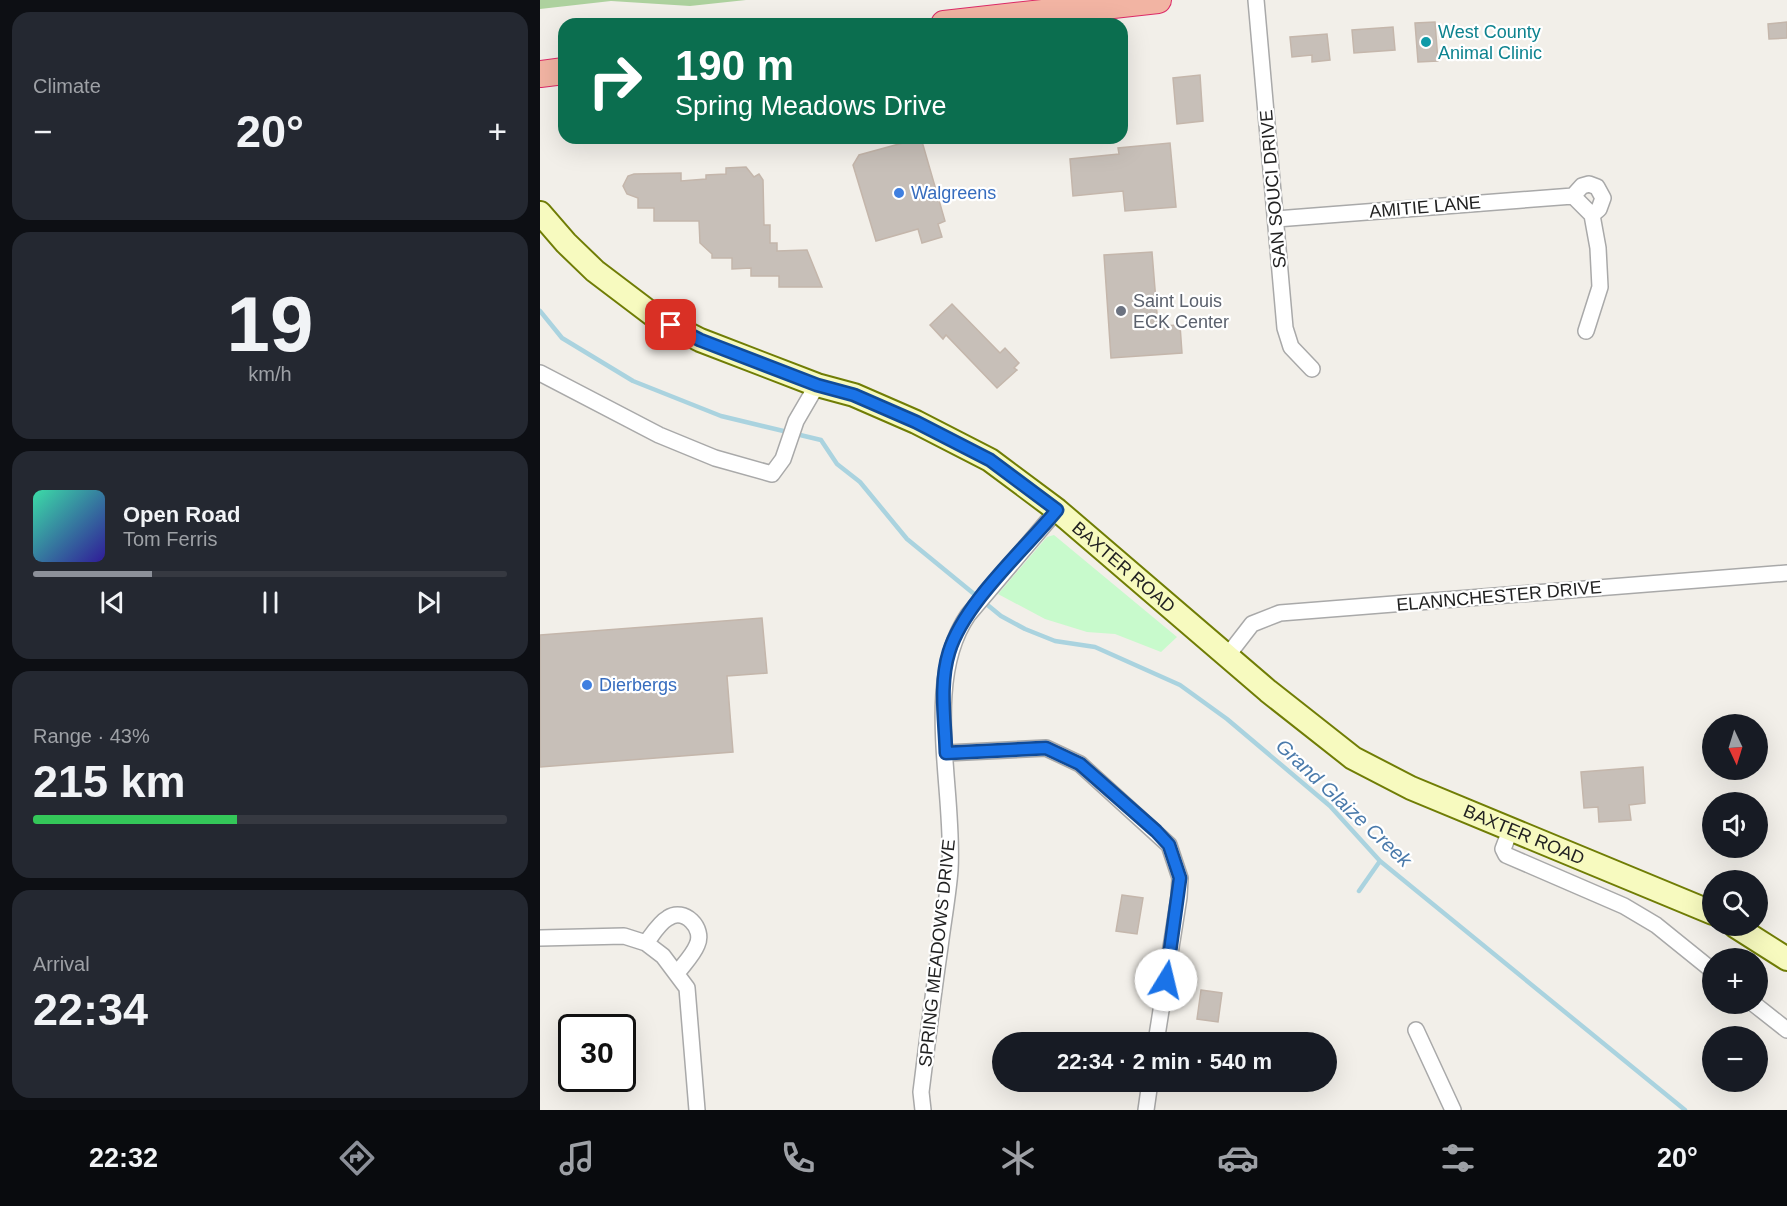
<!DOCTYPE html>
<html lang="en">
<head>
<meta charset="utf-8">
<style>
	:root { --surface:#171b24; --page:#242831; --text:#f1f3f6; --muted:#9ea1a6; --line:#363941; --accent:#8c9099 }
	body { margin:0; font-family:Arial,sans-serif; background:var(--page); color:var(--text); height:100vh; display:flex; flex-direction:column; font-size:22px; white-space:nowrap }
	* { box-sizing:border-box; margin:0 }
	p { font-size:20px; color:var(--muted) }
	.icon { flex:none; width:33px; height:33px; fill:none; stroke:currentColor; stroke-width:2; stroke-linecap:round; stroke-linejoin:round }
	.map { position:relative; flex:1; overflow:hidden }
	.side { display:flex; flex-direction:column; gap:12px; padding:12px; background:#0d0f14; width:540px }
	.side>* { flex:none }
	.banner { position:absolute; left:18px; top:18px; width:570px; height:126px; border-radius:18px; box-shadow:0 6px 24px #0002; background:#0b6e4f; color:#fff; overflow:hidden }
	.needle { width:39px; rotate:176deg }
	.fabs { position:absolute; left:1162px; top:714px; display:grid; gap:12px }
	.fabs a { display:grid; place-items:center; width:66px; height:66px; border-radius:50%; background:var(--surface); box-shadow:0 6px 24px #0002; font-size:30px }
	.speed { position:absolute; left:18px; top:1014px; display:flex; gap:12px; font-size:30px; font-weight:700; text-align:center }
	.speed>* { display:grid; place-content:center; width:78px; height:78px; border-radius:50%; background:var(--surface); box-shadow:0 6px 24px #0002; line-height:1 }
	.speed .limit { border:3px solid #111; border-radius:9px; background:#fff; color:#111 }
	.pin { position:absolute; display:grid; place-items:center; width:51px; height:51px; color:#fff; margin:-26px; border-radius:12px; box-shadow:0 3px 9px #0006 }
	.me { position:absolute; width:66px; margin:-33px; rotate:9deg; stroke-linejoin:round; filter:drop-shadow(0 0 4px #0008) }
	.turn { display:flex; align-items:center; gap:21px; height:126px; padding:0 18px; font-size:27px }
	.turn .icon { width:78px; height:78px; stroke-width:2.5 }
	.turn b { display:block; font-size:42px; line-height:51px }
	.big { font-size:45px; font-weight:700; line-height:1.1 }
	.side .widget { flex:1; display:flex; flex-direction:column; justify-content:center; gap:9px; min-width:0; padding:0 21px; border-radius:18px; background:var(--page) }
	.side .dial { align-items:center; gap:0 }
	.dial b { font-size:78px; line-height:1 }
	.song { display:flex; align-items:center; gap:18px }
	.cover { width:72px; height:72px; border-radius:9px; background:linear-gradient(135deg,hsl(160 70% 55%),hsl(250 70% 35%)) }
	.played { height:6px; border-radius:3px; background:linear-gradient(90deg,var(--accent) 25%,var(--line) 25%) }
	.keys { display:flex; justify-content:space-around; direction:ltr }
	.heat { display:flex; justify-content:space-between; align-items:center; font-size:33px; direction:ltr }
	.charge { height:9px; border-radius:4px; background:linear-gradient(90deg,#34c759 43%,var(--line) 0) }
	.trip { position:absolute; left:452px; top:1032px; width:345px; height:60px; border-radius:30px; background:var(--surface); box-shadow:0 6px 24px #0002; font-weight:700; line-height:60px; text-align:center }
	.dock { display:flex; height:96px; justify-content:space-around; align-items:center; background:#090b0e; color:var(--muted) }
	.dock .icon { width:42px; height:42px }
	.dock .current { color:var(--accent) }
	.dock b { font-size:27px; color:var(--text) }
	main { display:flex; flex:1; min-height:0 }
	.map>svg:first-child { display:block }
	.forest { fill:#add19e }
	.park { fill:#c8facc }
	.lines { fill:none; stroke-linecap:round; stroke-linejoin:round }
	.stream { stroke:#aad3df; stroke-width:4.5 }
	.building { fill:#c7bfb8; stroke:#c4b6ab; stroke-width:1.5 }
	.minor-casing { stroke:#a9a9a9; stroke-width:18 }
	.secondary-casing { stroke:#707d05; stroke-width:26 }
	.trunk-casing { stroke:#dc2a67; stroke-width:28 }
	.minor { stroke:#fff; stroke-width:15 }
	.secondary { stroke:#f7fabf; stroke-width:22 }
	.trunk { stroke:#f2b4a3; stroke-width:26 }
	.route-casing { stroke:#114b97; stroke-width:15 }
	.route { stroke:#1a73e8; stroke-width:10 }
	.culture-dot { fill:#0f9aa8; stroke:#fff; stroke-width:2 }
	.shop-dot { fill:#3f7fe0; stroke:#fff; stroke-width:2 }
	.worship-dot { fill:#6b7280; stroke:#fff; stroke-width:2 }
	.labels { text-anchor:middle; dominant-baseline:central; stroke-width:4.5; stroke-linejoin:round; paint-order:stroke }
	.culture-label { font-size:18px; fill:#0d838f; stroke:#fff; text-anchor:start }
	.street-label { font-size:18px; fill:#222; stroke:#fff }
	.shop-label { font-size:18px; fill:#366cbe; stroke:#fff; text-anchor:start }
	.worship-label { font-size:18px; fill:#5b616d; stroke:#fff; text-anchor:start }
	.water-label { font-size:20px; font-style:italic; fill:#4a7aab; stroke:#fff }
</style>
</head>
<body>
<main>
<section class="side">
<div class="widget"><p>Climate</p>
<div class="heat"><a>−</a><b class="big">20°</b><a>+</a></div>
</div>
<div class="widget dial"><b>19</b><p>km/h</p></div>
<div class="widget">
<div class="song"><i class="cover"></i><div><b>Open Road</b><p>Tom Ferris</p></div></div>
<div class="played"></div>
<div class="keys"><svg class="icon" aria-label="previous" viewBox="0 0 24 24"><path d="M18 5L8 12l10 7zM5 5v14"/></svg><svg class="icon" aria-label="pause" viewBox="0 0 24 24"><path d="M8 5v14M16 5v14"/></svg><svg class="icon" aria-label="next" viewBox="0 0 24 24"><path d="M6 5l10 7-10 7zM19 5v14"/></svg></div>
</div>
<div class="widget"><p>Range · 43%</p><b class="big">215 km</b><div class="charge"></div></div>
<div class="widget"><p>Arrival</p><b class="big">22:34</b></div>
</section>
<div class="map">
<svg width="1247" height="1110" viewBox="0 0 1247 1110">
	<rect width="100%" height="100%" fill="#f2efe9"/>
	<!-- forest -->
	<path class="forest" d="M0,0H206L150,6L71,1L0,9Z"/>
	<!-- park -->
	<path class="park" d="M514,535L637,637L621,652L575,634L547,632L505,619L458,594L507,537Z"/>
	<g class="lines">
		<!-- stream -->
		<path class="stream" d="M0,311L22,338L93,381L181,416L281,440L297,464L320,482L367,539L461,616L485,629L515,641L555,647L640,685L687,719L790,806L840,861L1145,1110
			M819,891L840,861"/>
	</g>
	<!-- building -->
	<path class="building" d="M895,22L898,61L878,62L875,23Z
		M1247,22V38L1229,39L1228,24Z
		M853,27L855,50L814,53L812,30Z
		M787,34L790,60L772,62V55L752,57L750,37Z
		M660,75L663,121L637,124L633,78Z
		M381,138L405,221L398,224L402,237L382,243L378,229L336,241L313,165L319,155Z
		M630,143L636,207L585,211L583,191L533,196L530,159L579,154L578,148Z
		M206,167L214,177L219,174L223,180L224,225H230V243H237V251L267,250L282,287H239V276H211V268L192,269V258H172V254L160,243L159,221H114V208H98V198L87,194L83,186L88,176L94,174L141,173V181L166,179V175L186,174V168Z
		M612,252L618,326L640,325L642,353L571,358L564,255Z
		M412,304L460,353L465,348L479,363L474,368L477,370L457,388L406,335L403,339L390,325Z
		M222,618L227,673L187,676L193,752L0,767V635Z
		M1103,767L1105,803L1089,805L1091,820L1059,822L1058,807L1044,808L1041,772Z
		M582,895L603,898L597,934L576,931Z
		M661,990L682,993L678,1022L657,1019Z"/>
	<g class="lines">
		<defs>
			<path id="minor" d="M716,0L745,328L751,347L772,369
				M1033,196L1042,186L1049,184L1057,187L1063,198L1059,209L1052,215
				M736,219L1033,196L1052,215L1058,248L1060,287L1046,331
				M0,373L119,435L175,458L232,474L243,459L256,421L277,385
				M688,655L712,624L740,613L1247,573
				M406,753L506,748L540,764L629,845L640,878L639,897L616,1042
				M971,828L963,849L966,855L1084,906L1116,925L1173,971
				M0,938L84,936L106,943L123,956L147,988L157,1110
				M106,943C112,935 119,923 128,918C144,907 165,928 157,945C153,955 144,964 138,972
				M1214,1004L1247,1030
				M876,1030L913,1110
				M383,1110L381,1092C387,1044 393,995 400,947C403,922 408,896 410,870C415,791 382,682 428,615L517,510
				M606,1110L610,1082"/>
			<g id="secondary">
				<path id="s1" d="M0,213L26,243L55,271L117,318L160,340L277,385L314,395L376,422L450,460L517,510L728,691L813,758L871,788L1173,913"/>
				<path d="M1195,926L1247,959"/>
			</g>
			<path id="trunk" d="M404,24L618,0
				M0,74L24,71"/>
		</defs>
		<!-- minor casing -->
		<use href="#minor" class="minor-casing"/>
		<!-- secondary casing -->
		<use href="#secondary" class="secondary-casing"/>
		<!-- trunk casing -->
		<use href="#trunk" class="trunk-casing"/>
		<!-- minor -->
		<use href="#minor" class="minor"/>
		<!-- secondary -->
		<use href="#secondary" class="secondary"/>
		<!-- trunk -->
		<use href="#trunk" class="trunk"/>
	</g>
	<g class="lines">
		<defs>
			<path id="route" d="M131,325L160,340L277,385L314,395L376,422L450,460L517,510C484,550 424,603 409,652C399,684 405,720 406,753L506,748L540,764L616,831L629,845L640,878L626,980"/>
		</defs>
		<!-- route casing -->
		<use href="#route" class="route-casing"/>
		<!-- route -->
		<use href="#route" class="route"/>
	</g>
	<!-- markers -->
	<circle class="culture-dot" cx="886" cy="42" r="6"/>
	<g class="shop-dot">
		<circle cx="359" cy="193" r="6"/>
		<circle cx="47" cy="685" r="6"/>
	</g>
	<circle class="worship-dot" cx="581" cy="311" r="6"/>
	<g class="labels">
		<!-- culture labels -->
		<g class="culture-label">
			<text x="898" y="32">West County<tspan x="898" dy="21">Animal Clinic</tspan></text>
		</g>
		<!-- street labels -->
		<g class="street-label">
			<text transform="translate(733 189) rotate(-95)">SAN SOUCI DRIVE</text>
			<text transform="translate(885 207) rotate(-5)">AMITIE LANE</text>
			<text stroke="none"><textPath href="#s1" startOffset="692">BAXTER ROAD</textPath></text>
			<text transform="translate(959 596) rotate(-5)">ELANNCHESTER DRIVE</text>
			<text stroke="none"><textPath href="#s1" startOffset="1178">BAXTER ROAD</textPath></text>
			<text transform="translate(397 953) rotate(-84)">SPRING MEADOWS DRIVE</text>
		</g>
		<!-- shop labels -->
		<g class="shop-label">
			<text x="371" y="193">Walgreens</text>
			<text x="59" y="685">Dierbergs</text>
		</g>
		<!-- worship labels -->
		<g class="worship-label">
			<text x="593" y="301">Saint Louis<tspan x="593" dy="21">ECK Center</tspan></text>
		</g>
		<!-- water labels -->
		<g class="water-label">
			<text transform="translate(804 803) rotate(43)">Grand Glaize Creek</text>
		</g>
	</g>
</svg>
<div class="fabs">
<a><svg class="needle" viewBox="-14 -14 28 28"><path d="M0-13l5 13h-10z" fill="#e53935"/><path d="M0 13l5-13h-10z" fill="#9ea1a6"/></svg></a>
<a><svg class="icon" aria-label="sound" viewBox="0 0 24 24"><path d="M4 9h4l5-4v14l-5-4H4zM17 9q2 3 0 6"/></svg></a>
<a><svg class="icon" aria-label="search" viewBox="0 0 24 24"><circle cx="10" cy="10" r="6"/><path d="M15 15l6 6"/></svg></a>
<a>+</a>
<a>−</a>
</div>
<div class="speed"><div class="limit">30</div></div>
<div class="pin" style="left:131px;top:325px;background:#d93025"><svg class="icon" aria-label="arrive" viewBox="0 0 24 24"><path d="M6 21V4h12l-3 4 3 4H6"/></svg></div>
<svg class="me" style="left:626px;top:980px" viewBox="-20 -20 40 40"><circle r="19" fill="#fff"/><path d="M0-13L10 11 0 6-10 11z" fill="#1a73e8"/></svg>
<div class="trip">22:34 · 2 min · 540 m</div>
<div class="banner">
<div class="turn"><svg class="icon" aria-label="right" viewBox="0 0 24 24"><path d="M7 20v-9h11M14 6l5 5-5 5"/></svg><div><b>190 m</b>Spring Meadows Drive</div></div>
</div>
</div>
</main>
<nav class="dock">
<b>22:32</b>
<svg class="icon current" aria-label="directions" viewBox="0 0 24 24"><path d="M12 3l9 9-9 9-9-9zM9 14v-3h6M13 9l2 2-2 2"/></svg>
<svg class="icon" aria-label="music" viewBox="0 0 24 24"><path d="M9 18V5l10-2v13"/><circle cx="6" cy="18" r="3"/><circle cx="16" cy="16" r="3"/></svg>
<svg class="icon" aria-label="phone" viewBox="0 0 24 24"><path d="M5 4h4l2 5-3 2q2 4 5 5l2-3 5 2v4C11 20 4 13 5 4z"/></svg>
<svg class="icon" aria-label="climate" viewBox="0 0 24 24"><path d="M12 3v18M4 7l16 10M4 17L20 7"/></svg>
<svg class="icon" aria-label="car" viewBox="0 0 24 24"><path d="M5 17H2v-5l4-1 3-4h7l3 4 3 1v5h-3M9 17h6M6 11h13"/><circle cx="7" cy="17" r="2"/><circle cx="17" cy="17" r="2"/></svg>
<svg class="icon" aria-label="filters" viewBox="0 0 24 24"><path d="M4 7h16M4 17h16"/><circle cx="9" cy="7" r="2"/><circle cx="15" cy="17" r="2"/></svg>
<b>20°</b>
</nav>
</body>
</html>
